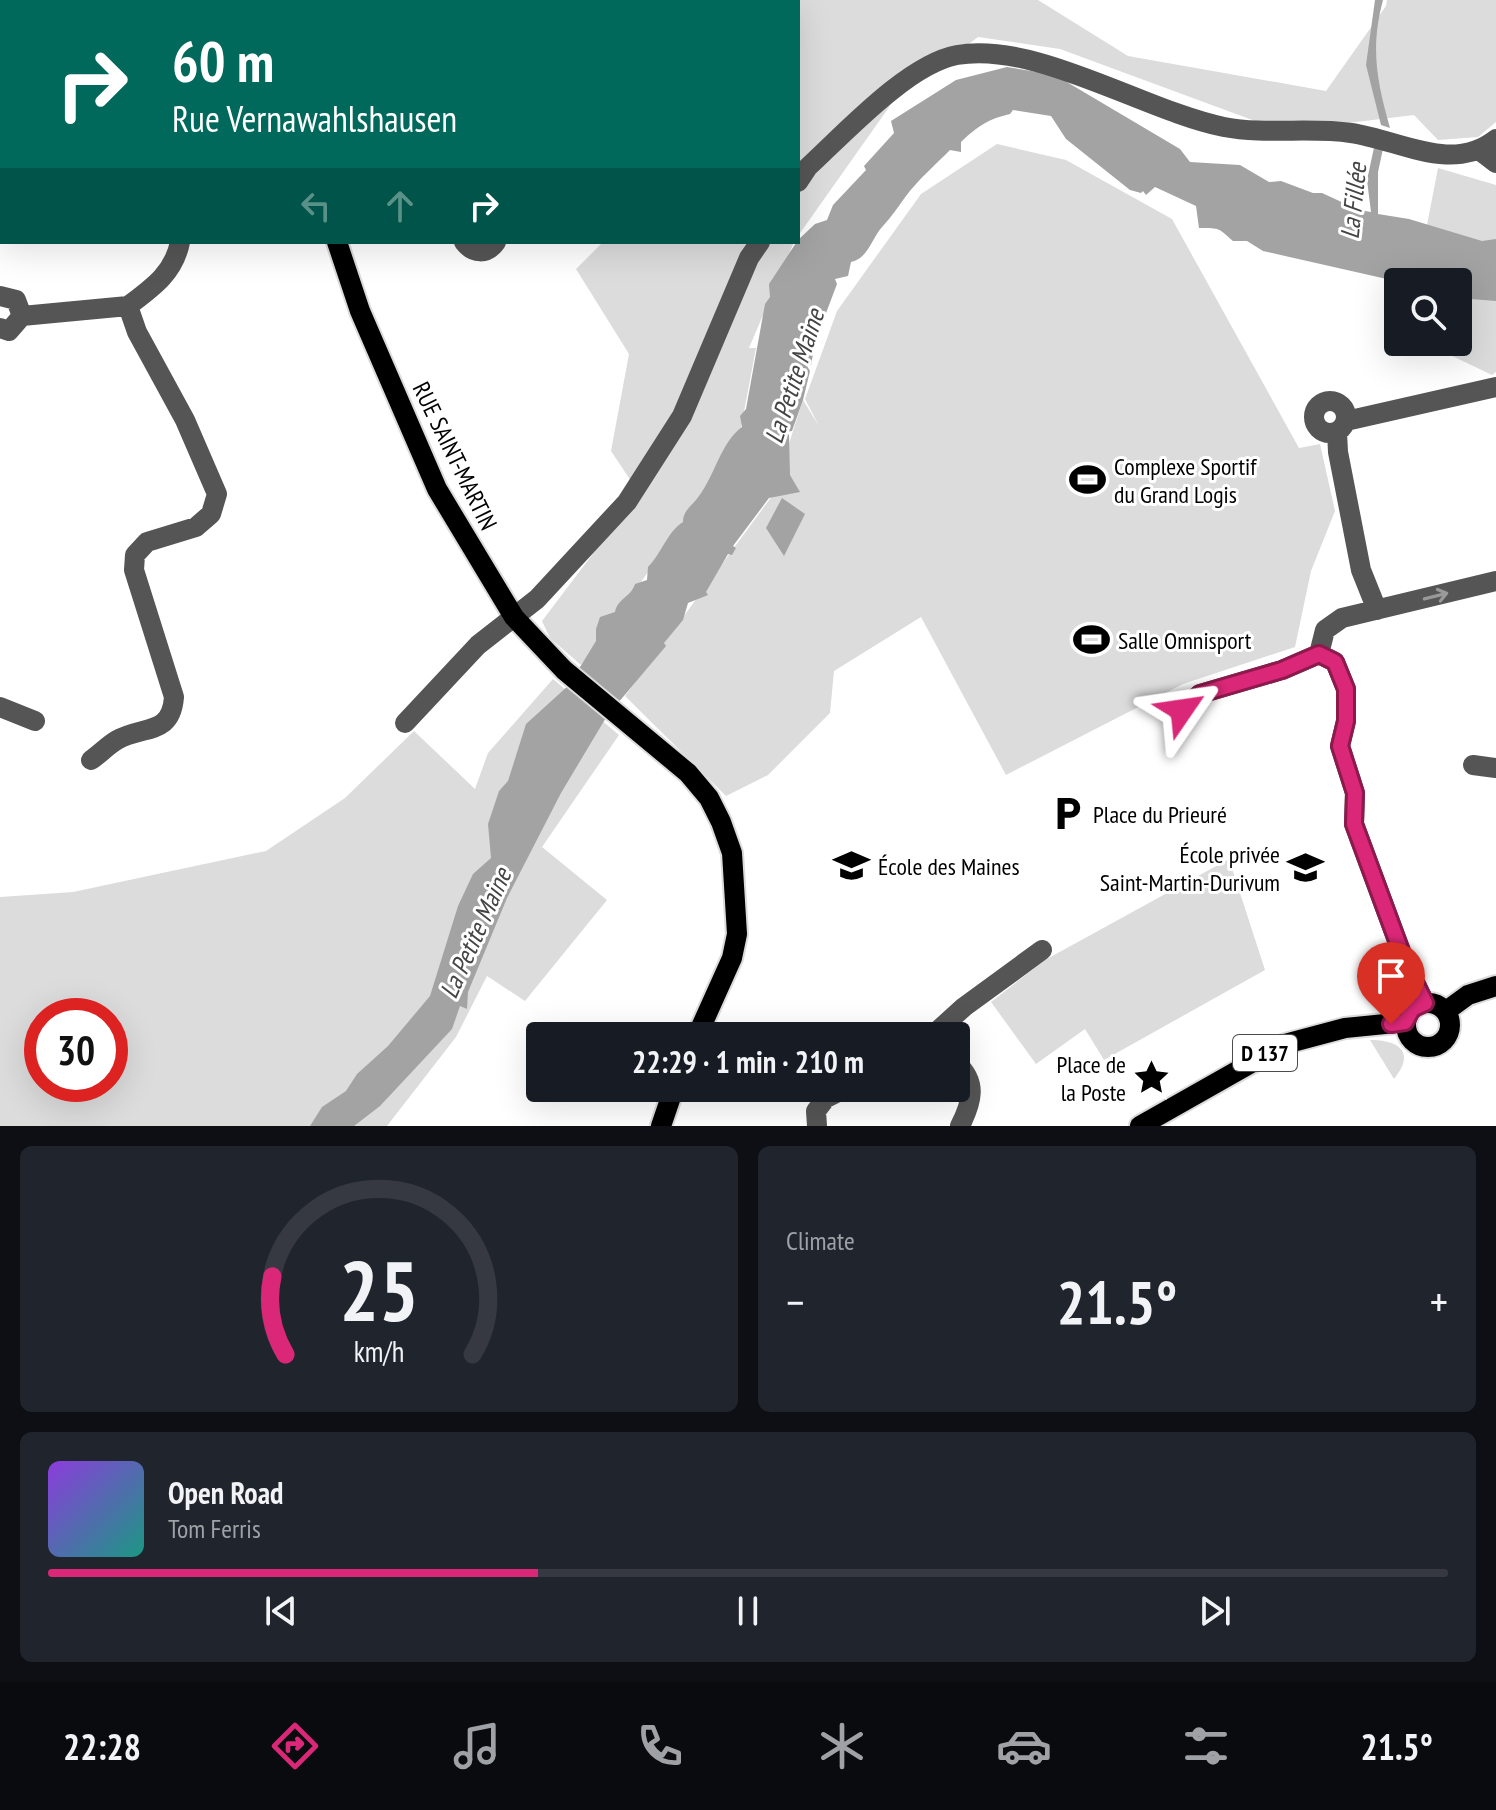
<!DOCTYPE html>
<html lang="en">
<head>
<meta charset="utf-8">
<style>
	:root { --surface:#171b24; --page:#20242c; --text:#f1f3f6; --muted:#9ea1a6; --line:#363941; --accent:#db2777 }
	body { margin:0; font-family:"PT Sans Narrow",sans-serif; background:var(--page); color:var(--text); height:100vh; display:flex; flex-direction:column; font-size:30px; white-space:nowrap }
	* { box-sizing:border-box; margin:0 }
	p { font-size:26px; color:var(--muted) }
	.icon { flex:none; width:44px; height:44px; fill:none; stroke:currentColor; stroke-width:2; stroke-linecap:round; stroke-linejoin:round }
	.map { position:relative; height:1126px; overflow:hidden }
	.sheet { display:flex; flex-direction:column; gap:20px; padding:20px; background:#0d0f14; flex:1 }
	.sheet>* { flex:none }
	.banner { position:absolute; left:0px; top:0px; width:800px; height:244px; box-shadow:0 8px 32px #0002; background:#00695c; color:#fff; overflow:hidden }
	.buttons { position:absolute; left:1384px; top:268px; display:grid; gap:16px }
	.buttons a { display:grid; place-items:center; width:88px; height:88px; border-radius:8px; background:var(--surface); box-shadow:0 8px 32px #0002; font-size:40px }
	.speed { position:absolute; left:24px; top:998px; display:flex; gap:16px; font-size:40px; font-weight:700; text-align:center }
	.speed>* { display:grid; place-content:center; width:104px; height:104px; border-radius:50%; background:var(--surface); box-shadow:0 8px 32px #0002; line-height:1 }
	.speed .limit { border:12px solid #d22; background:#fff; color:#111 }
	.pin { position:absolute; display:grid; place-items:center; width:68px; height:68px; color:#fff; margin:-82px -34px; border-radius:50% 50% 50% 0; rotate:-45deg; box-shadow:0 0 8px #0007 }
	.pin .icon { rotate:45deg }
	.me { position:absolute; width:88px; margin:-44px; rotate:58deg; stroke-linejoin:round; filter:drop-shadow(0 0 6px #0008) }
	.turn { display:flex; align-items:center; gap:28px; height:168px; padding:0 40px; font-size:36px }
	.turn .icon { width:104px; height:104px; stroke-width:2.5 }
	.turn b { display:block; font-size:56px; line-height:68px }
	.lanes { display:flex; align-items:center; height:76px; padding:0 40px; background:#0003; justify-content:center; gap:40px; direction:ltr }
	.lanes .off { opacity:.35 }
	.big { font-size:60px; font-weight:700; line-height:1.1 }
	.sheet .card { flex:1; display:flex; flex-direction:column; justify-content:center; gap:12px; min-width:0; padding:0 28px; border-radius:12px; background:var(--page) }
	.sheet .dial { align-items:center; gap:0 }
	.dial svg { height:208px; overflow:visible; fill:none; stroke:var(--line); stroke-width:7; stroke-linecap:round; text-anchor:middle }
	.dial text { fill:var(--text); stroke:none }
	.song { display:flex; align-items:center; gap:24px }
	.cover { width:96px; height:96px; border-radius:12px; background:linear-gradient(135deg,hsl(270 70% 55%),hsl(170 70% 35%)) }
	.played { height:8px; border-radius:4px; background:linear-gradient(90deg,var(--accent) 35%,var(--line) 35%) }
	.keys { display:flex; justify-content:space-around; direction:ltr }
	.heat { display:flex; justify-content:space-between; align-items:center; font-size:44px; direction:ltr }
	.sheet .tiles { flex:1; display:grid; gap:20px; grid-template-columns:1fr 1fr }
	.card:last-child { grid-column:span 2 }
	.trip { position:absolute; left:526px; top:1022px; width:444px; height:80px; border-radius:8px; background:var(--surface); box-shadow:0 8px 32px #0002; font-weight:700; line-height:80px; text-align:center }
	.tab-bar { display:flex; height:128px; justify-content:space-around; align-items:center; background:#090b0e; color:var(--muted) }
	.tab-bar .icon { width:56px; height:56px }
	.tab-bar .current { color:var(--accent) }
	.tab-bar b { font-size:36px; color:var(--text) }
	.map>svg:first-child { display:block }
	.green { fill:#dcdcdc; fill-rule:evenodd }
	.water { fill:#a3a3a3 }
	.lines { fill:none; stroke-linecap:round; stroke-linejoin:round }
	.major-casing { stroke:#dbdbdb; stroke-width:24 }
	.minor { stroke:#555; stroke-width:20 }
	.major { stroke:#000; stroke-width:20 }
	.oneway { stroke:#999 }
	.route-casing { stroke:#8e194d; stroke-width:20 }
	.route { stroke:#db2777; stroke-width:14 }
	.labels { text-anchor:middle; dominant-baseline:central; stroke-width:6; stroke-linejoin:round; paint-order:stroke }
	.shield { fill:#fff; stroke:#4c4c4c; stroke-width:2 }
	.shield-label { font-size:22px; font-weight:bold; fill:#000 }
	.street-label { font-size:24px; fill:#000; stroke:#fff }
	.poi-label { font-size:24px; fill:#000; stroke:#fff; text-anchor:start }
	.water-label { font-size:26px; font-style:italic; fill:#444; stroke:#fff }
</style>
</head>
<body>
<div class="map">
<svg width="1496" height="1126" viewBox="0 0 1496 1126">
	<rect width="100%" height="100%" fill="#fff"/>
	<!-- green -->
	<path class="green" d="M534,0H1038L1128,56L1326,91L1386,6L1387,0H1496V122L1478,137L1438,140L1414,115L1282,131L1060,49L978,37L892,103L798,236V2Z
		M997,144L1066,160L1172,219L1299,448L1320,444L1335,511L1311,571L1295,647L1183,684L1006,775L921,617L834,671L830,713L768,775L726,796L625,696L772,496L803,400L819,426L805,399L837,311L921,194Z
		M1438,168L1496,185V372L1492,375L1423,342H1458V282H1416Z
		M603,242H794L749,348H756L740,433L690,514L581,665L550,638L542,621L639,493L611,451L629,354L576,269Z
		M553,679L619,735L542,847L607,900L525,1001L487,976L456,1037L387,1126H0V897L73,892L266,851L345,798L414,731L475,789L488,753ZM42,1016H110V1084H42Z
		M1229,859L1265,970L1104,1060L1085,1029L1036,1064L991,1002L1045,960Z
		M1370,1040C1399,1040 1416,1052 1394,1079Z"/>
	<!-- water -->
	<path class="water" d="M1375,0H1383C1370,48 1377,82 1390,128L1381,125L1366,65Z
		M1007,67L1055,75L1180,149L1190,162L1240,165L1269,182L1281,181L1313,193H1322L1359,210L1371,212L1367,180L1375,143L1384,144L1378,172V214L1409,219L1482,241L1496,239V301L1458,298V282H1400L1263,251L1247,241H1233C1218,228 1221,228 1199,228L1196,206L1155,187L1146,195L1143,191L1141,193L1130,190L1066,139L1051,116L1013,110L1010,114C989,119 979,125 961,142V152L950,150C935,165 918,180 906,196C898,207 892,216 883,226C872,237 869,258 851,262L848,276L835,279L837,284L823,321H819L811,365L807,366L810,371L803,400L792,431L786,432L789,435L790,475L800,492L769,498L733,546L736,548L732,555L728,554L706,592L708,595L688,603L683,620L664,643L666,646L607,716L561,793L507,898L468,992L467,1009L460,1006L452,1029L380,1106L354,1126H310L322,1107L346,1091L357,1074L388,1046L430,996L458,906L473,874L491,858L488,824L499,791L508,781L526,724L569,685L596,641V629L600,617L615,612C618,598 631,597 635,584L647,580L648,567C662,553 667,532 683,522C683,510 693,505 699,496C715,475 721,442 742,427L740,416L746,409L765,304L770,297L769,284L798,240L815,224L827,220L833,205L866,170L864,166L894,133L891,121L956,80Z
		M782,498L805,514L784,556L766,528Z"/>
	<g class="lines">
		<defs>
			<path id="major" d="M268,0L269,2
				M337,242L360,311L437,489L514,617L564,670L688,773L709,798L721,822L732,853L737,934L732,958L697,1036
				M1406 1025a22 22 0 1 1 44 0a22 22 0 1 1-44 0Z
				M1446,1011L1468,995L1496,986
				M661,1126L674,1088
				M1140,1126L1285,1044L1345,1028L1405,1022"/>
		</defs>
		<!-- major casing -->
		<use href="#major" class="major-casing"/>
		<!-- minor -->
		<path class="minor" d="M37,0V2
			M0,53L2,52
			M1479,150L1496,163
			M798,182L808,167C845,133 908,64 957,55C1036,41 1145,111 1224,127C1266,135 1309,127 1351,133C1400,140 1452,174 1496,139
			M464,242C473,254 487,255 496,242
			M0,296L16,300L22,316
			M0,328L9,331L22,316L128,306
			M1314 417a16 16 0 1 1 32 0a16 16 0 1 1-32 0Z
			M1346,421L1496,387
			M1337,432L1338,452L1361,570L1377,610
			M1319,654L1335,662L1346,689V721L1340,746L1355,793L1354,824L1405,962L1425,1003
			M1319,654L1325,630L1342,618L1496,581
			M0,707L35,721
			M1182,710L1200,694L1282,670L1319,654
			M405,723L478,645L537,599L627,502L682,416L749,258L760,242
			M91,760C100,754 108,745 117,740C144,725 171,736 174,697L134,570L135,555L147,542L196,527L211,514L217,494L185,420L137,332L128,306C152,288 174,273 180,242
			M1473,765L1496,768
			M932,1036L964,1007L1042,950
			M956,1063C978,1082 972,1102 960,1126
			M817,1126L816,1111L826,1098L846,1088"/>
		<!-- major -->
		<use href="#major" class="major"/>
	</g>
	<!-- one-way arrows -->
	<defs><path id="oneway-shaft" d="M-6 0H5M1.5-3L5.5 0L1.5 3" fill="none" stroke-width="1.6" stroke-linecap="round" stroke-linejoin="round" transform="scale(2)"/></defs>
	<use class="oneway" href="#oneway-shaft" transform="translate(1436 596) rotate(-14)"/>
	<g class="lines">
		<defs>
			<path id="route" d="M1182,710L1200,694L1282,670L1319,654L1335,662L1346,689V721L1340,746L1355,793L1354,824L1405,962L1425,1003L1412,1009L1405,1022L1391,1024"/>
		</defs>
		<!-- route casing -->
		<use href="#route" class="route-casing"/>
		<!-- route -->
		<use href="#route" class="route"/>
	</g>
	<!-- icons -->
	<defs>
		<symbol id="stadium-bare" viewBox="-9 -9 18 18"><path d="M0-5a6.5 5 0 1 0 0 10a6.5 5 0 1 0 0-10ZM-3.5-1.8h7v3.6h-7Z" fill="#000" stroke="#fff" stroke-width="2.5" paint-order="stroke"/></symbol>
		<symbol id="parking-bare" viewBox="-9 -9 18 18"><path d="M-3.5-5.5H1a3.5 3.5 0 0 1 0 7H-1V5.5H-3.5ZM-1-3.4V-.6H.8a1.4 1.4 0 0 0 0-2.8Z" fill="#000" stroke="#fff" stroke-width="2.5" paint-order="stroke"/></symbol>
		<symbol id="school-bare" viewBox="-9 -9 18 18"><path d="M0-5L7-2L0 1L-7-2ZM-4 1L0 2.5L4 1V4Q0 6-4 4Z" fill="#000" stroke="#fff" stroke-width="2.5" paint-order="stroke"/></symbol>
		<symbol id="sight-bare" viewBox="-9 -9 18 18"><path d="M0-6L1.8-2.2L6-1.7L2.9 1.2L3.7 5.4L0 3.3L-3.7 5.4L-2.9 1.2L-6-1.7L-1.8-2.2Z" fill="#000" stroke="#fff" stroke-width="2.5" paint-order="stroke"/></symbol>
	</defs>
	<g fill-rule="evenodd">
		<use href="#stadium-bare" x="1062" y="454" width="51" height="51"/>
		<use href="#stadium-bare" x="1066" y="614" width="51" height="51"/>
		<use href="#parking-bare" x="1042" y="788" width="51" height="51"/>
		<use href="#school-bare" x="826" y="840" width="51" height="51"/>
		<use href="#school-bare" x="1280" y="842" width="51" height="51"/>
		<use href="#sight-bare" x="1126" y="1052" width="51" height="51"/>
	</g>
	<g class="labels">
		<!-- shield labels -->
		<rect class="shield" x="1233" y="1035" width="64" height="36" rx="6"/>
		<g class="shield-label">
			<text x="1265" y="1053">D 137</text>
		</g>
		<!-- street labels -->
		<g class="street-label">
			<text transform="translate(455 456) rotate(64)">RUE SAINT-MARTIN</text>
		</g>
		<!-- poi labels -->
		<g class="poi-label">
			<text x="1114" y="466">Complexe Sportif<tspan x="1114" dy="28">du Grand Logis</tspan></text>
			<text x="1118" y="640">Salle Omnisport</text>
			<text x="1093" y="814">Place du Prieuré</text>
			<text x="1280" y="854" text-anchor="end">École privée<tspan x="1280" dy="28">Saint-Martin-Durivum</tspan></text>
			<text x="878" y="866">École des Maines</text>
			<text x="1126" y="1064" text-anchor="end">Place de<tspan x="1126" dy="28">la Poste</tspan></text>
		</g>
		<!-- water labels -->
		<g class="water-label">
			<text transform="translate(1353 201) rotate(-84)">La Fillée</text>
			<text transform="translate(794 376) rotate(-72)">La Petite Maine</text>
			<text transform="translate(475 933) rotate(-66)">La Petite Maine</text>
		</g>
	</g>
</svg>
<div class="buttons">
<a><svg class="icon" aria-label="search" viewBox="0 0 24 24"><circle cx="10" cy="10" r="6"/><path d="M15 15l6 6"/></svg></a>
</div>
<div class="speed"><div class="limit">30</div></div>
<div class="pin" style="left:1391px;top:1024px;background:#d93025"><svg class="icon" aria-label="arrive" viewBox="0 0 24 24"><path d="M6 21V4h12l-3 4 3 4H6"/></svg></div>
<svg class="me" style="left:1182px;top:710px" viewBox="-20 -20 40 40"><path d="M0-17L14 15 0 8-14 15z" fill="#db2777" stroke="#fff" stroke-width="4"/></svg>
<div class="trip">22:29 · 1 min · 210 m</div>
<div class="banner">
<div class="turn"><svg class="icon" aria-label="right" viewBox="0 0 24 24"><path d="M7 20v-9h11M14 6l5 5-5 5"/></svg><div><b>60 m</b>Rue Vernawahlshausen</div></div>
<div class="lanes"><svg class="icon off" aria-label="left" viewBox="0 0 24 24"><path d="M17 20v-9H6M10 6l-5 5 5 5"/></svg><svg class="icon off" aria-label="ahead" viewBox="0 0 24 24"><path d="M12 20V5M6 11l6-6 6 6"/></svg><svg class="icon" aria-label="right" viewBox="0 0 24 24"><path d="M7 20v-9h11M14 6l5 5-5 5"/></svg></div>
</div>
</div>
<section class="sheet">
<div class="tiles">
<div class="card dial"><svg viewBox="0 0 100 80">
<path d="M14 69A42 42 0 1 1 86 69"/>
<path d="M14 69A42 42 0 0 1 9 39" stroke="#db2777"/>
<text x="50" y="56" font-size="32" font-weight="700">25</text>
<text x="50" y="72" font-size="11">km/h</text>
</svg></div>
<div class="card"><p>Climate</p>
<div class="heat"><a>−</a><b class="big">21.5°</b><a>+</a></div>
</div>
<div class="card">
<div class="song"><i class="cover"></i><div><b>Open Road</b><p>Tom Ferris</p></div></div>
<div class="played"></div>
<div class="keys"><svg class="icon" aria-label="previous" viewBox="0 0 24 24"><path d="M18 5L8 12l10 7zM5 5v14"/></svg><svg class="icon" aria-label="pause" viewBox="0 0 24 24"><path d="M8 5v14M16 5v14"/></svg><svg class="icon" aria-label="next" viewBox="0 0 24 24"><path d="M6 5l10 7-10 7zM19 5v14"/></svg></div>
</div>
</div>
</section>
<nav class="tab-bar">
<b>22:28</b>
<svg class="icon current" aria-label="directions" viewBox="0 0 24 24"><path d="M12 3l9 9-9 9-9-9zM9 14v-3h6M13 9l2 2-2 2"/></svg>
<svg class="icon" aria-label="music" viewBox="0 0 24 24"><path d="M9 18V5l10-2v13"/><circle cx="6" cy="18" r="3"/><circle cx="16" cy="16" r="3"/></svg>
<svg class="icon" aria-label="phone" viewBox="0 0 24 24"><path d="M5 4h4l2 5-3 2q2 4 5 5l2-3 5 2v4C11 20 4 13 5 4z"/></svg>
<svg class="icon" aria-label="climate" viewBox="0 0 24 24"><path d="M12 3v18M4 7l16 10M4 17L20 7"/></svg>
<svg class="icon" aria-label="car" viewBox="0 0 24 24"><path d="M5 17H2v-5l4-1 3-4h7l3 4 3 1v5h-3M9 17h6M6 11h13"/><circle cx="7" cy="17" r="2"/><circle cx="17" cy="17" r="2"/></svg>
<svg class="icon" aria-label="filters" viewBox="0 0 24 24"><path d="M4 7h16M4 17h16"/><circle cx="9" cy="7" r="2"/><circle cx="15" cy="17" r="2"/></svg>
<b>21.5°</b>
</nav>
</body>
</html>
